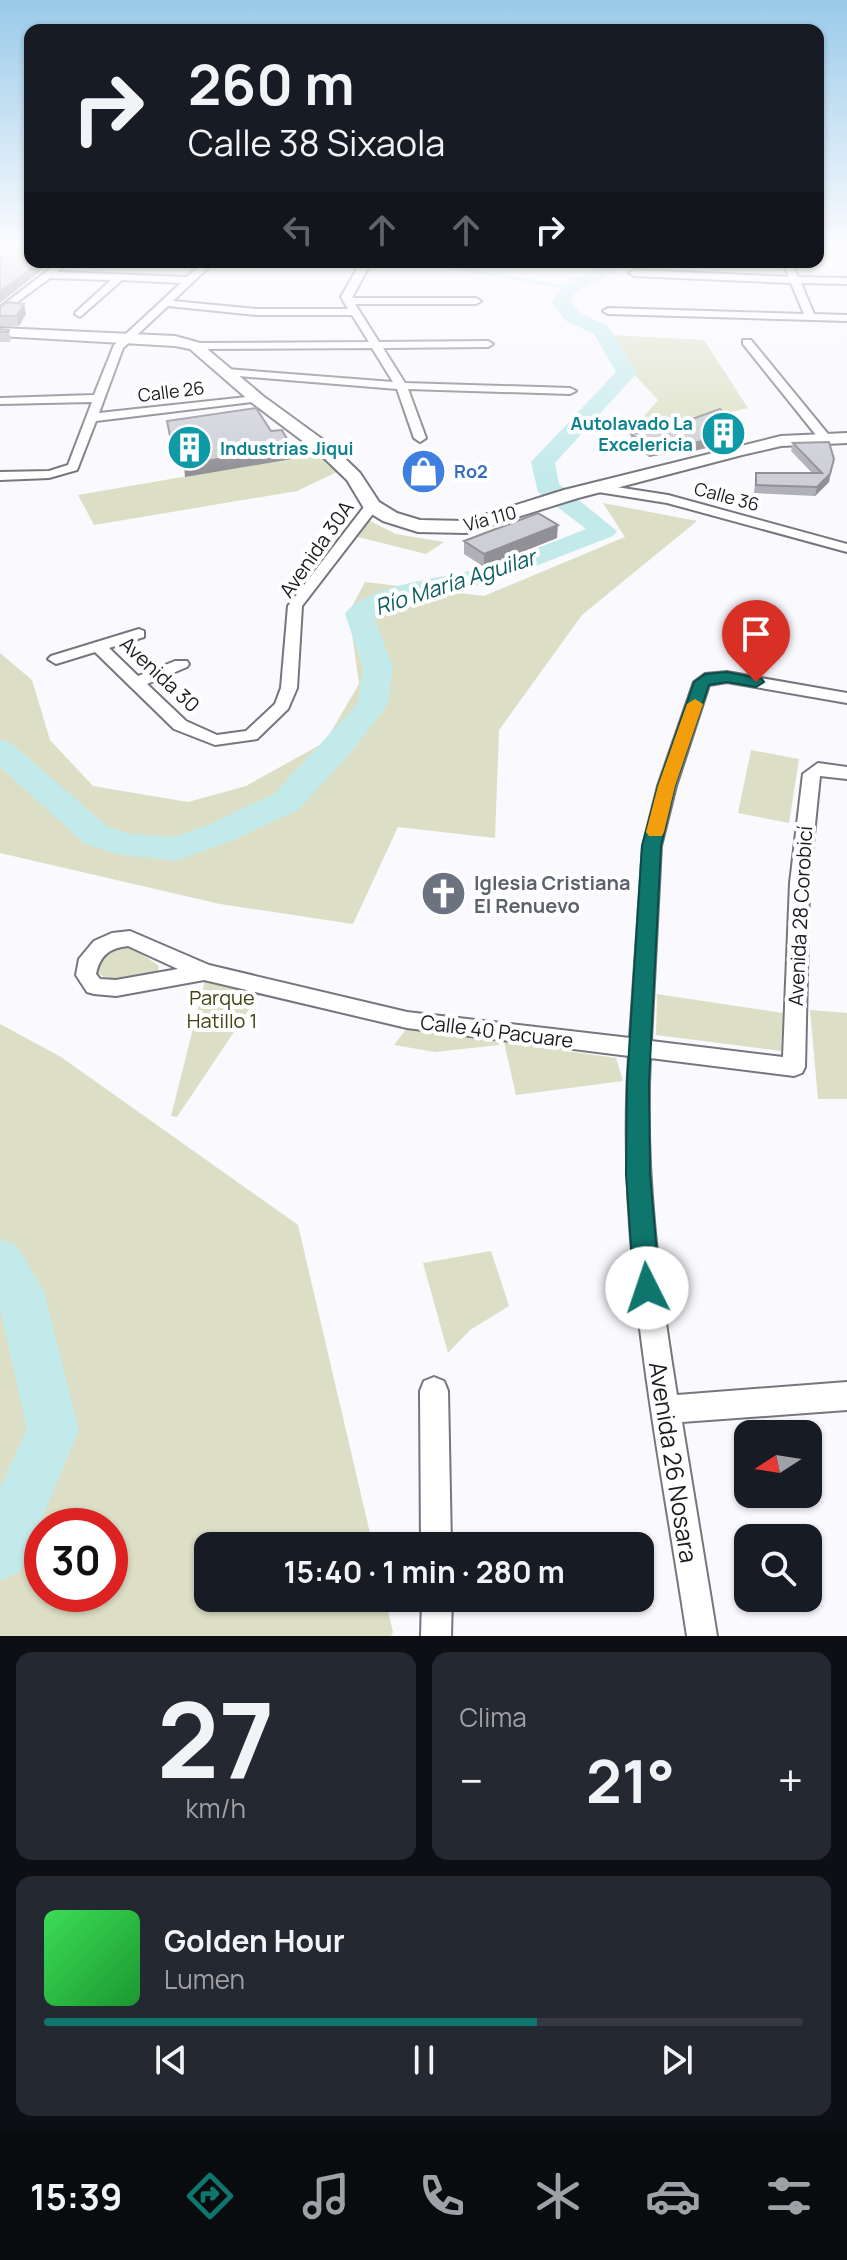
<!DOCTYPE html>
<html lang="es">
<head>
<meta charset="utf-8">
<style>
	:root { --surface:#171b24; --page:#242831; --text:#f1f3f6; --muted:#9ea1a6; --line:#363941; --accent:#0f766e }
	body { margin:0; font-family:Manrope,sans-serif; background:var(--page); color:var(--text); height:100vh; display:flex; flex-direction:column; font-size:30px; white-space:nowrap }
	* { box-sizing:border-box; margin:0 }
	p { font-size:26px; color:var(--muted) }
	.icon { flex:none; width:44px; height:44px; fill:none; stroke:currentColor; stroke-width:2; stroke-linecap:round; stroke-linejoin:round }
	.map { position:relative; height:1636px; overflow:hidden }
	.details { display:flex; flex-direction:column; gap:16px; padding:16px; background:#0d0f14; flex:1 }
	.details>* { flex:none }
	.banner { position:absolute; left:24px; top:24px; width:800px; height:244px; border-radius:16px; box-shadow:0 2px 6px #0004; background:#171b24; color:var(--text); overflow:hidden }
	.needle { width:52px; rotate:258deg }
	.tools { position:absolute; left:734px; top:1420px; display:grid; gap:16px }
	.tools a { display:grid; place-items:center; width:88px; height:88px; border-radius:16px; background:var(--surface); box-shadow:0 2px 6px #0004; font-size:40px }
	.speed { position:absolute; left:24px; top:1508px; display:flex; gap:16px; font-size:40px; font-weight:700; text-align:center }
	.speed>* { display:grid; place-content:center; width:104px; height:104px; border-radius:50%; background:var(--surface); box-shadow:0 2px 6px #0004; line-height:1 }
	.speed .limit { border:12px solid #d22; background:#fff; color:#111 }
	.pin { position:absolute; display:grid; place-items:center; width:68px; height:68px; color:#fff; margin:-82px -34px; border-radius:50% 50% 50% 0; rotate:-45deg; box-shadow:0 0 8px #0007 }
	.pin .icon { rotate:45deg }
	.me { position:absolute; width:88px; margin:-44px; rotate:356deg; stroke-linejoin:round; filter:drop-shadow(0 0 6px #0008) }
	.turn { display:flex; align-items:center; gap:28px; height:168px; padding:0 32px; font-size:36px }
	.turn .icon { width:104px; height:104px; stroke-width:2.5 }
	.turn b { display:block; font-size:56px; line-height:68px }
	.lanes { display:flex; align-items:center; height:76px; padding:0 32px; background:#0003; justify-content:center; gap:40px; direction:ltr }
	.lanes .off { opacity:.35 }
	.big { font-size:60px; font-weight:700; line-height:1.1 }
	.details .tile { flex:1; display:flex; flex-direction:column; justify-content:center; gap:12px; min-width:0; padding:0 28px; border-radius:16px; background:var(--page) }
	.details .dial { align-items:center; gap:0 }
	.dial b { font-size:104px; line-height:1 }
	.song { display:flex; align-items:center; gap:24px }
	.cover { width:96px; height:96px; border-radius:12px; background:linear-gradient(135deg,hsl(130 70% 55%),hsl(130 70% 35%)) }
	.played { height:8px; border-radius:4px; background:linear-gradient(90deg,var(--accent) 65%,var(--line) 65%) }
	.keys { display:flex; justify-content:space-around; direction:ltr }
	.heat { display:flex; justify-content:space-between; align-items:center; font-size:44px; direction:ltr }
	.details .tiles { flex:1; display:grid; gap:16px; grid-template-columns:1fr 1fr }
	.tile:last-child { grid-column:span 2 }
	.trip { position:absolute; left:194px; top:1532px; width:460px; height:80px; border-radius:16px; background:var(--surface); box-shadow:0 2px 6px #0004; font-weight:700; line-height:80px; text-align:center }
	.menu { display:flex; height:128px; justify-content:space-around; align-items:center; background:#090b0e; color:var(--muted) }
	.menu .icon { width:56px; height:56px }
	.menu .current { color:var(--accent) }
	.menu b { font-size:36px; color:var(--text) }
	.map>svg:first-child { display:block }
	.green { fill:#dcdfc5; fill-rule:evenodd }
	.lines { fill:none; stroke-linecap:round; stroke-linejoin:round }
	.stream { stroke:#c3eaeb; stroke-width:3 }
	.river { fill:#c3eaeb; fill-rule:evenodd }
	.minor-casing { stroke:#76767e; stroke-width:4 }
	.secondary-casing { stroke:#76767e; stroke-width:4 }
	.minor { fill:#fff; fill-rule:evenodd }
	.secondary { fill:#fff; fill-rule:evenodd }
	.wall { fill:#b0b1b8 }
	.shaded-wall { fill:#909096 }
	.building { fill:#cdced6; stroke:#909096; stroke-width:2 }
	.route { fill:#0f766e; stroke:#0a4d48; stroke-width:2 }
	.slow { fill:#f59e0b }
	.labels { text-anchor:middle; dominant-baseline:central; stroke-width:8; stroke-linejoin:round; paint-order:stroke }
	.far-street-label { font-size:18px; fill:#1c1c1f; stroke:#fff }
	.far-culture-label { font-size:18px; font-weight:bold; fill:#0d838f; stroke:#fff; text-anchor:end }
	.far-shop-label { font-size:18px; font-weight:bold; fill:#366cbe; stroke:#fff; text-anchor:start }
	.street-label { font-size:20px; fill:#1c1c1f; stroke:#fff }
	.worship-label { font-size:20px; font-weight:bold; fill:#5b616d; stroke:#fff; text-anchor:start }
	.park-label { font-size:20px; fill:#414310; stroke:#fff }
	.water-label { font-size:22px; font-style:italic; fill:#0e5e61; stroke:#fff }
	.near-street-label { font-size:24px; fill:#1c1c1f; stroke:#fff }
</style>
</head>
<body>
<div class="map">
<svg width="847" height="1636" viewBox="0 0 847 1636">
	<rect width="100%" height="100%" fill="#f9f9fe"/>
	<!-- green -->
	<path class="green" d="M610,335L704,340L748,408L637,435L644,416L658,400L631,371Z
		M316,454L339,471L297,491L94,525L78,495Z
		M603,503L697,521L582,615L499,730L495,838L398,827L353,924L220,904L0,853V653L32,680L50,740L93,786L188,802L246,786L325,742L359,684L349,612L365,582L484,596L625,537Z
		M368,520L396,534L444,542L426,554L354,536Z
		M751,750L799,759L789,823L738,813Z
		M117,946C133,947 146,957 159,966L158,971C134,977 115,986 94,971L96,960Z
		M205,981L260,993L177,1117L171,1116Z
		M657,994L783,1013L781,1051L656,1035Z
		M810,1010L847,1013V1099H818Z
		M0,1024L61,1057L298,1225L373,1546H208V1598H385L393,1632L391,1636H0ZM42,1526H110V1594H42Z
		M407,1028L498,1040L499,1045L435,1052L394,1045Z
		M504,1042L616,1058L623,1081L516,1095Z
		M491,1251L509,1306L470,1330L448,1353L423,1263Z"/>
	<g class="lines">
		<!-- stream -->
		<path class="stream" d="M442,262L450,267L569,288"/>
		<!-- river -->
		<path class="river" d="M612,262H635L576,292L570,301L580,313L608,326L637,373L555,463L559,484L617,531L613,536L502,579L393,606L374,617L393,667L388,704L352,751L298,810L231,841L177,861L116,854L84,843L0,767V740L11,743L108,827L130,834L174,837L207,825L274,794L358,703L363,667L345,614C366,583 450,578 486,567C519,556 552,542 586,529L538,492L531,462L616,372L594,334L566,321L551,302L563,284Z
			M0,1239L17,1246L44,1291L79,1430L20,1572L0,1580V1488L27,1429L0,1309Z"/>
		<defs>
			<path id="minor" d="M59,262H70L57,272L187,277L204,262H214L173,301L257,309H348L341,297L361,262H371L352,298H476L481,301L476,304H355L379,342L488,341L493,344L488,347L383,348L405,383L570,388L576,391L570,394L408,389L426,438L420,442L414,438L397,389L226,375L221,372L226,369L393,382L372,348L195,349L190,346L195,343L369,342L352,315H257L168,306L123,348L99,413L257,396L263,399L261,401L96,421L77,470L49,478L0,480V472L49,471L68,465L92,402L0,404V398L94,395L114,345L181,283L122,280L80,317L75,314L76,312L111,280L50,278L0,315V307Z
				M782,262H792L798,277L847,278V284L801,283L814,314L847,315V321L608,314L603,311L608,308L804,314L791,283L634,276L629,273L634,270L789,277Z
				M743,340H751L828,434V440H820L743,344Z
				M597,484L668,495L847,544V552L667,503L592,491V485Z
				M372,502L379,506L302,606L297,688L288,709L257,739L215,745L174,729L95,652L56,664L48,659L51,656L139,629L144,631V637L109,648L138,676L175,661H187L189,664L187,667L147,684L186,721L217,735L246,731L275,704L281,688L288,606L367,503Z
				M727,672L847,693V703L727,682L709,685L676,786L661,846L651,1041L783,1057L790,883L803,774L818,763L847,767V779L820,776L809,883L805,1067L802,1073L794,1076L650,1058C644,1172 659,1283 677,1395L847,1382V1410L682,1422L717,1636H687C658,1444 616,1250 629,1056L407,1028L204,980L116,996L94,994L87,992L76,975L79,959L94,941L112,933L130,931L209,965L407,1012L630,1038L643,846L658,786L694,682L705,674ZM128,946L178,969L116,980L100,979L96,974C100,955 110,948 128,946Z
				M434,1377L444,1381L448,1391L451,1546H421L420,1391L424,1381Z
				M422,1598H452L451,1636H421Z"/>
			<path id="secondary" d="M0,328L175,336L200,343L263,396L333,447L360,473L379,502L397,513L420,520L465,521L564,490L781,436L847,433V443L781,446L742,455L578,498L466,533L418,532L383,521L365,510L347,480L321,455L251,402L190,349L175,346L0,336Z"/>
		</defs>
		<!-- minor casing -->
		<use href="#minor" class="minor-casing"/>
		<!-- secondary casing -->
		<use href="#secondary" class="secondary-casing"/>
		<!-- minor -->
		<use href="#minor" class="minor"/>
		<!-- secondary -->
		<use href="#secondary" class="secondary"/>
	</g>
	<!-- wall -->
	<path class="wall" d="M0,307L26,314L19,326H0Z
		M0,329L9,330L11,340L10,342H0Z
		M743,433L742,441L715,444L714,446L678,455L674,452L649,457L630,442L631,434Z
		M793,443L834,459L829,482L815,496L754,493L756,473H812L791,451Z
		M557,538L484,567L464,554V541Z"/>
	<!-- shaded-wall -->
	<path class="shaded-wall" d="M39,262H52L0,303V292Z
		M24,304L26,314L19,326L17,316Z
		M743,433L742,441L715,444L714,446L678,455L679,446L714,436Z
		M675,443L674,452L649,457L650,449Z
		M182,445L184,457L174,459L172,446Z
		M291,446L292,459L185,477L184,465Z
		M830,474L829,482L815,496L817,487Z
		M558,525L557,538L484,567V554Z"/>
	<!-- building -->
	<path class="building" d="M0,245H30V262H39L0,292Z
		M8,302L24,304L17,316H0V307Z
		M0,329L9,330L8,332H0Z
		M256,408L271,431L282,430L291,446L184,465L182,445L172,446L167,421Z
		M720,409L743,433L714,436L716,438L679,446L675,443L650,449L631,434L673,426Z
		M829,442L834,459L830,474L817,487L756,485V473H822L793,443Z
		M538,513L558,525L484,554L464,541Z"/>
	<!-- sky -->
	<linearGradient id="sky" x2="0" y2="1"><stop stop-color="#99cae9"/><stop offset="0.52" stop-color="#fcfcff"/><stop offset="1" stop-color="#fcfcff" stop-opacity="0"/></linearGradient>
	<rect width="847" height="474" fill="url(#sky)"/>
	<!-- route -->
	<path class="route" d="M727,672L762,679L764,682L756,687L727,682L709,685L675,786L661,846L649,1082L650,1174L660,1288L656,1297L647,1301L638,1297L634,1288L626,1174L627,1082L642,846L658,786L694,682L705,674Z"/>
	<!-- slow -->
	<path class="slow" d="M695,699L703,704L675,786L664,832L662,836H649L646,832L658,786L687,704Z"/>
	<!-- icons -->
	<defs>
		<symbol id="building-disc" viewBox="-11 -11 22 22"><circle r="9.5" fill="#0f9aa8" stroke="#fff"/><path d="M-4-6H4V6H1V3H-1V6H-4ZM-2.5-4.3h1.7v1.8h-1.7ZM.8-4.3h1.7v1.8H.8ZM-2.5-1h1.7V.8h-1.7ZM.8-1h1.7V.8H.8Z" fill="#fff"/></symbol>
		<symbol id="shop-disc" viewBox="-11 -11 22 22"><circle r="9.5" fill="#3f7fe0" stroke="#fff"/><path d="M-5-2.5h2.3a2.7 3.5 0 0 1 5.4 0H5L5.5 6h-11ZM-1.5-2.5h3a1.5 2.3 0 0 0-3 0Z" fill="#fff"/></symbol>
		<symbol id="church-disc" viewBox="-11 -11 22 22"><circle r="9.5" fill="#6b7280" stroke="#fff"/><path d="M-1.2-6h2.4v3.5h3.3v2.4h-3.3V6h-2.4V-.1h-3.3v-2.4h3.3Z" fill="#fff"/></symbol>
	</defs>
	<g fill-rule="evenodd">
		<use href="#building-disc" x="698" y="408" width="51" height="51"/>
		<use href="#building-disc" x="164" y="422" width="51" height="51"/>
		<use href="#shop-disc" x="398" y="446" width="51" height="51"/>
		<use href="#church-disc" x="418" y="868" width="51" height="51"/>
	</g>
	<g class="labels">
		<!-- far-street labels -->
		<g class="far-street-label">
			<text transform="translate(171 391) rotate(-7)">Calle 26</text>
			<text transform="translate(727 496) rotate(15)">Calle 36</text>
			<text transform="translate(490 518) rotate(-15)">Vía 110</text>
		</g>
		<!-- far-culture labels -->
		<g class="far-culture-label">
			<text x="693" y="423">Autolavado La<tspan x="693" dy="21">Excelericia</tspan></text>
			<text x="220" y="448" text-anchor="start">Industrias Jiqui</text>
		</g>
		<!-- far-shop labels -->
		<g class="far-shop-label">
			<text x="454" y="471">Ro2</text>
		</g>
		<!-- street labels -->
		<g class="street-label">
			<text transform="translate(316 549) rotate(-55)">Avenida 30A</text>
			<text transform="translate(160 674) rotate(43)">Avenida 30</text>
			<text transform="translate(800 916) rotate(-87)">Avenida 28 Corobicí</text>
			<text transform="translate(497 1031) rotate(7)">Calle 40 Pacuare</text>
		</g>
		<!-- worship labels -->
		<g class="worship-label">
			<text x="474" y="882">Iglesia Cristiana<tspan x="474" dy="23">El Renuevo</tspan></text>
		</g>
		<!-- park labels -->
		<g class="park-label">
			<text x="222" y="997">Parque<tspan x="222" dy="23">Hatillo 1</tspan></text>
		</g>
		<!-- water labels -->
		<g class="water-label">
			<text transform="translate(455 582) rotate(-18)">Río María Aguilar</text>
		</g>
		<!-- near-street labels -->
		<g class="near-street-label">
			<text transform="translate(674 1462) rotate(81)">Avenida 26 Nosara</text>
		</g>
	</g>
</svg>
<div class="tools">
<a><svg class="needle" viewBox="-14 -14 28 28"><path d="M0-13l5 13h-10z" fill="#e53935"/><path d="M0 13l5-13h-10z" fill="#9ea1a6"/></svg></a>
<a><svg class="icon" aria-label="search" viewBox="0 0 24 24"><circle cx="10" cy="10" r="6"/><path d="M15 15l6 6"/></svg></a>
</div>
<div class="speed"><div class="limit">30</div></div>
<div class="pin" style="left:756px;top:682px;background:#d93025"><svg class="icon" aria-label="arrive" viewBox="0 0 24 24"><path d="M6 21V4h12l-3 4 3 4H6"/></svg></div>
<svg class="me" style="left:647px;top:1288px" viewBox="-20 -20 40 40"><circle r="19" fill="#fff"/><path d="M0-13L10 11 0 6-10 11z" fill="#0f766e"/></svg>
<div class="trip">15:40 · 1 min · 280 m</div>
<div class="banner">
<div class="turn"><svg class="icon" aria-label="right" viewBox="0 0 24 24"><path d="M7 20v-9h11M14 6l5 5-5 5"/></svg><div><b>260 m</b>Calle 38 Sixaola</div></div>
<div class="lanes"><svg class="icon off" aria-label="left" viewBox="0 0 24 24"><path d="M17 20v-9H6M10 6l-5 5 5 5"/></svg><svg class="icon off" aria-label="ahead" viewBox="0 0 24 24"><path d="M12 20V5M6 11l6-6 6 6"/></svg><svg class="icon off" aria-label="ahead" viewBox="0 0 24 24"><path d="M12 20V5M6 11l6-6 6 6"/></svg><svg class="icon" aria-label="right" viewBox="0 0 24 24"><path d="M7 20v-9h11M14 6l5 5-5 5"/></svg></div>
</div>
</div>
<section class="details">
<div class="tiles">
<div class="tile dial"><b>27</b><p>km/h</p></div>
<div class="tile"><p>Clima</p>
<div class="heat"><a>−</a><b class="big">21°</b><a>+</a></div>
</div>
<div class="tile">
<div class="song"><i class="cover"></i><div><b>Golden Hour</b><p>Lumen</p></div></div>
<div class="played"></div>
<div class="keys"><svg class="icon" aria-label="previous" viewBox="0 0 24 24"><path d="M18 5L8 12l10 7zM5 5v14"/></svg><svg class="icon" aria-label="pause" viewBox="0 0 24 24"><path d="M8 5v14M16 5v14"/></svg><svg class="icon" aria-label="next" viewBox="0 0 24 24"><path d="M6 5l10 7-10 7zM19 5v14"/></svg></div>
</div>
</div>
</section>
<nav class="menu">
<b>15:39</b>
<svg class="icon current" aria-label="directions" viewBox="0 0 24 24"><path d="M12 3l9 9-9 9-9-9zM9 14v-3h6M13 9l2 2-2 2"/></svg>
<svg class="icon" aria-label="music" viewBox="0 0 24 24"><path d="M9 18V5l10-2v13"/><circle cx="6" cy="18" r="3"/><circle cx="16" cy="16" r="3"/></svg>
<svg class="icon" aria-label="phone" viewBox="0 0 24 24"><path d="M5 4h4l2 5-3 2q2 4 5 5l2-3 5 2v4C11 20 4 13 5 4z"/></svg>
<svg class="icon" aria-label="climate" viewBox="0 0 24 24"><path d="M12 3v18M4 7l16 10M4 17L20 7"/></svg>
<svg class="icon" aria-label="car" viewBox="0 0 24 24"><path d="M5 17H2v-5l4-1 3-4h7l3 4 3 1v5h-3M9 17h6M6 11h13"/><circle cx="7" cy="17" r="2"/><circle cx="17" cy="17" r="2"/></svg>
<svg class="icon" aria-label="filters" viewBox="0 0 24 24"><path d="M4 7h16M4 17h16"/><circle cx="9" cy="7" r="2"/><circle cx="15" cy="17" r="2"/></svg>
</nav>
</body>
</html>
